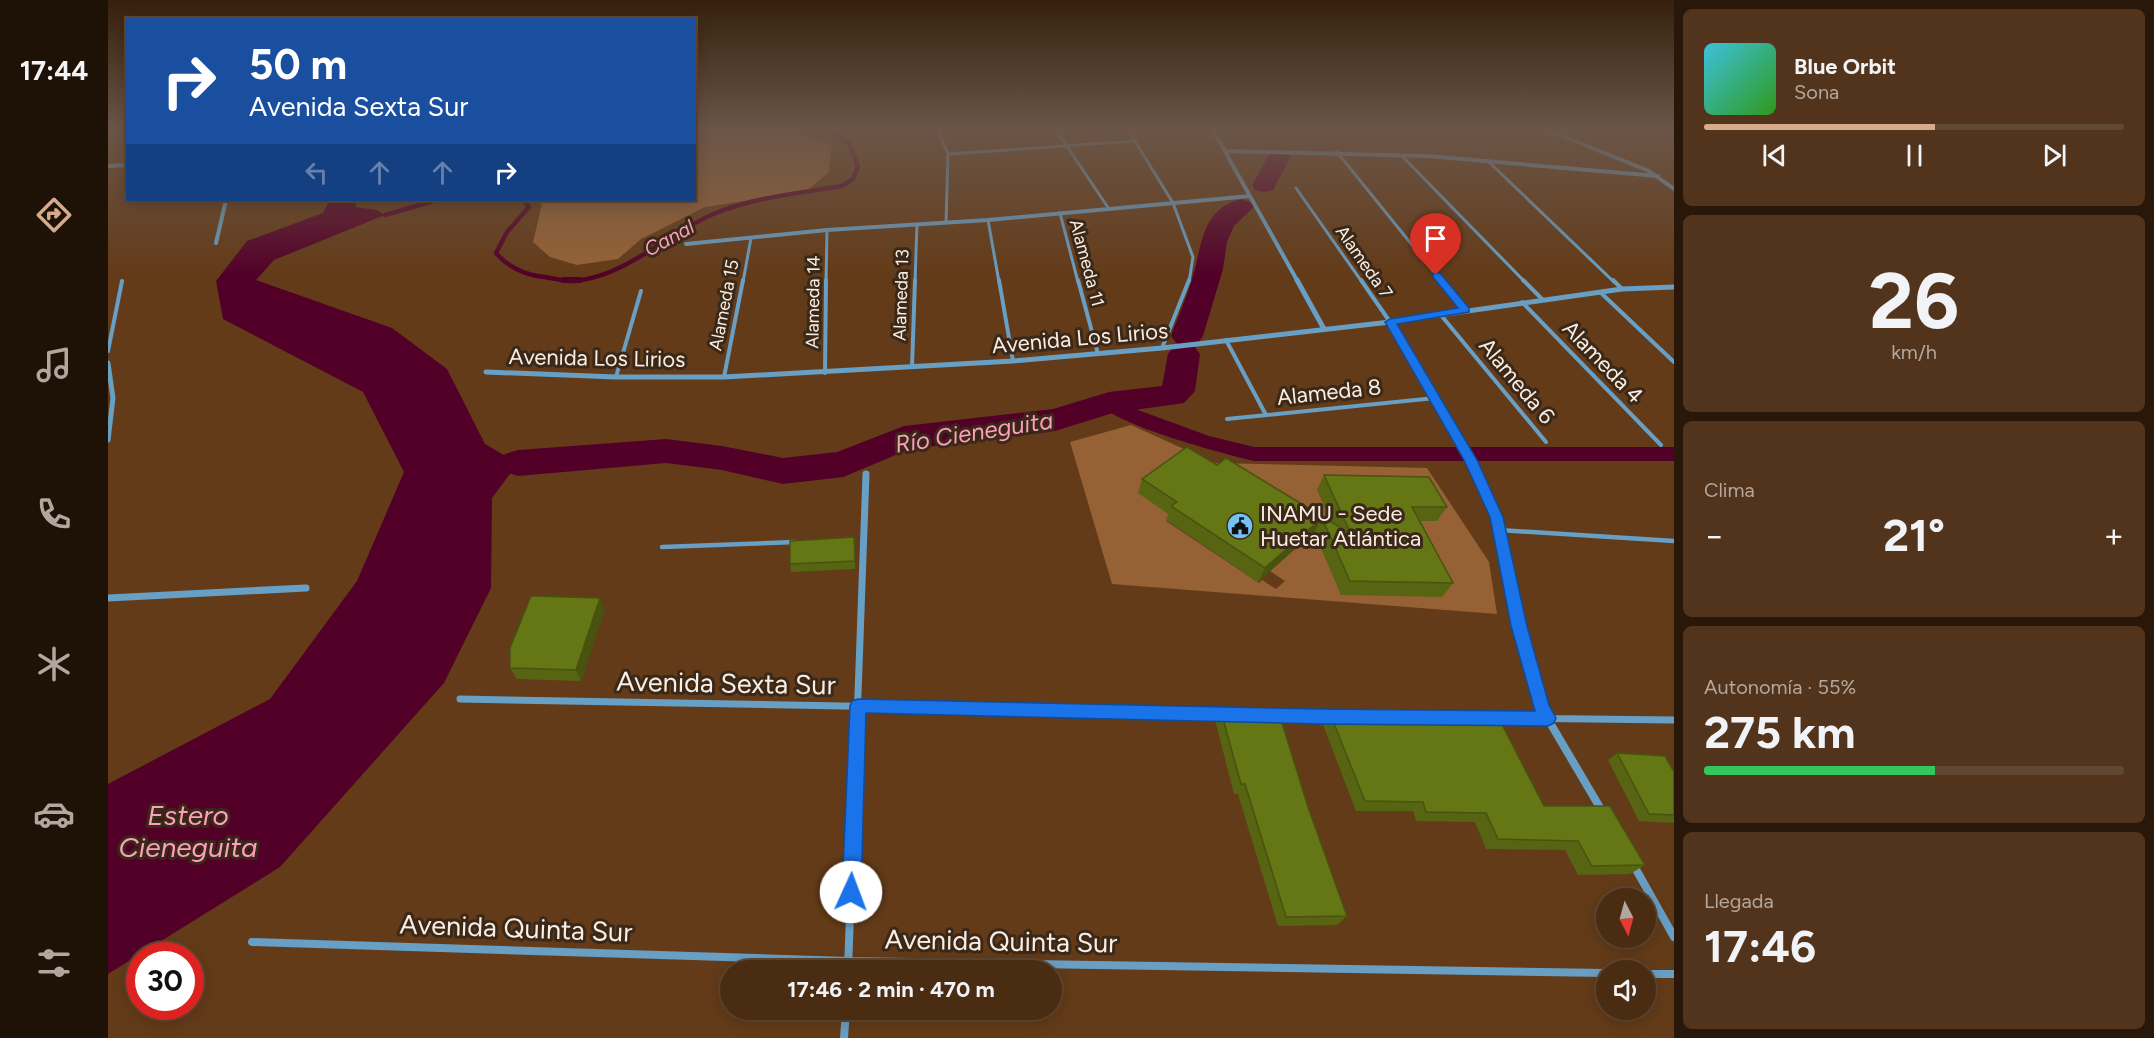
<!DOCTYPE html>
<html lang="es">
<head>
<meta charset="utf-8">
<style>
	:root { --surface:#4a2c12; --page:#51341b; --text:#f1f3f6; --muted:#b2a79f; --line:#614832; --accent:#d6ab8b }
	body { margin:0; font-family:Figtree,sans-serif; background:var(--page); color:var(--text); height:100vh; display:flex; flex-direction:column; font-size:22px; white-space:nowrap }
	* { box-sizing:border-box; margin:0 }
	p { font-size:20px; color:var(--muted) }
	.icon { flex:none; width:33px; height:33px; fill:none; stroke:currentColor; stroke-width:2; stroke-linecap:round; stroke-linejoin:round }
	.map { position:relative; flex:1; overflow:hidden }
	.side { display:flex; flex-direction:column; gap:9px; padding:9px; background:#29180a; width:480px }
	.side>* { flex:none }
	.banner { position:absolute; left:18px; top:18px; width:570px; height:183px; border-radius:0px; box-shadow:0 3px 15px #0003,0 0 0 2px var(--line); background:#1a4fa0; color:#fff; overflow:hidden }
	.needle { width:39px; rotate:174deg }
	.fabs { position:absolute; left:1488px; top:888px; display:grid; gap:12px }
	.fabs a { display:grid; place-items:center; width:60px; height:60px; border-radius:50%; background:var(--surface); box-shadow:0 3px 15px #0003,0 0 0 2px var(--line); font-size:30px }
	.speed { position:absolute; left:18px; top:942px; display:flex; gap:12px; font-size:30px; font-weight:700; text-align:center }
	.speed>* { display:grid; place-content:center; width:78px; height:78px; border-radius:50%; background:var(--surface); box-shadow:0 3px 15px #0003,0 0 0 2px var(--line); line-height:1 }
	.speed .limit { border:9px solid #d22; background:#fff; color:#111 }
	.pin { position:absolute; display:grid; place-items:center; width:51px; height:51px; color:#fff; margin:-62px -26px; border-radius:50% 50% 50% 0; rotate:-45deg; box-shadow:0 0 6px #0007 }
	.pin .icon { rotate:45deg }
	.me { position:absolute; width:66px; margin:-33px; rotate:2deg; stroke-linejoin:round; filter:drop-shadow(0 0 4px #0008) }
	.turn { display:flex; align-items:center; gap:21px; height:126px; padding:0 24px; font-size:27px }
	.turn .icon { width:78px; height:78px; stroke-width:2.5 }
	.turn b { display:block; font-size:42px; line-height:51px }
	.lanes { display:flex; align-items:center; height:57px; padding:0 24px; background:#0003; justify-content:center; gap:30px; direction:ltr }
	.lanes .off { opacity:.35 }
	.big { font-size:45px; font-weight:700; line-height:1.1 }
	.side .tile { flex:1; display:flex; flex-direction:column; justify-content:center; gap:9px; min-width:0; padding:0 21px; border-radius:9px; background:var(--page) }
	.side .dial { align-items:center; gap:0 }
	.dial b { font-size:78px; line-height:1 }
	.song { display:flex; align-items:center; gap:18px }
	.cover { width:72px; height:72px; border-radius:9px; background:linear-gradient(135deg,hsl(190 70% 55%),hsl(110 70% 35%)) }
	.played { height:6px; border-radius:3px; background:linear-gradient(90deg,var(--accent) 55%,var(--line) 55%) }
	.keys { display:flex; justify-content:space-around; direction:ltr }
	.heat { display:flex; justify-content:space-between; align-items:center; font-size:33px; direction:ltr }
	.charge { height:9px; border-radius:4px; background:linear-gradient(90deg,#34c759 55%,var(--line) 0) }
	.trip { position:absolute; left:612px; top:960px; width:342px; height:60px; border-radius:30px; background:var(--surface); box-shadow:0 3px 15px #0003,0 0 0 2px var(--line); font-weight:700; line-height:60px; text-align:center }
	main { display:flex; flex:1; min-height:0 }
	.menu { display:flex; flex-direction:column; width:108px; justify-content:space-around; align-items:center; background:#1e1207; color:var(--muted) }
	.menu .icon { width:42px; height:42px }
	.menu .active { color:var(--accent) }
	.menu b { font-size:27px; color:var(--text) }
	.map>svg:first-child { display:block }
	.green { fill:#966235; fill-rule:evenodd }
	.water { fill:#530028 }
	.lines { fill:none; stroke-linecap:round; stroke-linejoin:round }
	.stream-far1 { stroke:#530028; stroke-width:4.5 }
	.stream { stroke:#530028; stroke-width:6 }
	.canal { fill:#530028; fill-rule:evenodd }
	.river { fill:#530028; fill-rule:evenodd }
	.service-far2 { stroke:#689fc4; stroke-width:3 }
	.service-far1 { stroke:#689fc4; stroke-width:4 }
	.service { stroke:#689fc4; stroke-width:4.5 }
	.minor-far3 { stroke:#689fc4; stroke-width:4 }
	.minor-far2 { stroke:#689fc4; stroke-width:5 }
	.minor-far1 { stroke:#689fc4; stroke-width:7 }
	.minor { stroke:#689fc4; stroke-width:8 }
	.wall { fill:#576512 }
	.shaded-wall { fill:#47530f }
	.building { fill:#657615; stroke:#47530f; stroke-width:1.5 }
	.route { fill:#1a73e8; stroke:#114b97; stroke-width:1.5 }
	.labels { text-anchor:middle; dominant-baseline:central; stroke-width:6; stroke-linejoin:round; paint-order:stroke }
	.far-street-label { font-size:18px; fill:#fbede1; stroke:#3a2819 }
	.far-water-label { font-size:20px; font-style:italic; fill:#fe9ebc; stroke:#3a2819 }
	.street-label { font-size:22px; fill:#fbede1; stroke:#3a2819 }
	.poi-label { font-size:22px; fill:#fbede1; stroke:#3a2819; text-anchor:start }
	.water-label { font-size:24px; font-style:italic; fill:#fe9ebc; stroke:#3a2819 }
	.near-street-label { font-size:27px; fill:#fbede1; stroke:#3a2819 }
	.near-water-label { font-size:28px; font-style:italic; fill:#fe9ebc; stroke:#3a2819 }
</style>
</head>
<body>
<main>
<nav class="menu">
<b>17:44</b>
<svg class="icon active" aria-label="directions" viewBox="0 0 24 24"><path d="M12 3l9 9-9 9-9-9zM9 14v-3h6M13 9l2 2-2 2"/></svg>
<svg class="icon" aria-label="music" viewBox="0 0 24 24"><path d="M9 18V5l10-2v13"/><circle cx="6" cy="18" r="3"/><circle cx="16" cy="16" r="3"/></svg>
<svg class="icon" aria-label="phone" viewBox="0 0 24 24"><path d="M5 4h4l2 5-3 2q2 4 5 5l2-3 5 2v4C11 20 4 13 5 4z"/></svg>
<svg class="icon" aria-label="climate" viewBox="0 0 24 24"><path d="M12 3v18M4 7l16 10M4 17L20 7"/></svg>
<svg class="icon" aria-label="car" viewBox="0 0 24 24"><path d="M5 17H2v-5l4-1 3-4h7l3 4 3 1v5h-3M9 17h6M6 11h13"/><circle cx="7" cy="17" r="2"/><circle cx="17" cy="17" r="2"/></svg>
<svg class="icon" aria-label="filters" viewBox="0 0 24 24"><path d="M4 7h16M4 17h16"/><circle cx="9" cy="7" r="2"/><circle cx="15" cy="17" r="2"/></svg>
</nav>
<div class="map">
<svg width="1566" height="1038" viewBox="0 0 1566 1038">
	<rect width="100%" height="100%" fill="#633b18"/>
	<!-- green -->
	<path class="green" d="M587,130H682L724,146L720,173L698,191L597,207L533,239L510,259L469,265L442,257L425,242L434,204L428,200H586Z
		M1023,425L1107,463L1319,468L1381,562L1389,614L1004,584L962,442ZM1064,516L1207,531L1162,571L1177,581L1168,589L1154,580L1151,583L1058,521Z"/>
	<!-- water -->
	<path class="water" d="M222,200H250L247,207L269,210L277,215L166,260L148,280L284,328L339,369L377,444L410,463L384,498L383,588L336,683L172,867L0,974V784L162,699L249,581L296,472L255,392L115,319L108,281L139,241L215,213Z"/>
	<g class="lines">
		<!-- stream-far1 -->
		<path class="stream-far1" d="M415,200L421,207L399,232L388,253C401,268 416,275 436,277C446,278 457,282 468,281C521,275 560,232 608,213C648,197 692,193 734,186L745,179L750,166L741,143L720,130
			M277,215L329,200"/>
		<!-- stream -->
		<path class="stream" d="M455,280H472"/>
		<!-- canal -->
		<path class="canal" d="M1001,397L1030,410L1101,436L1146,447H1566V461H1146C1117,454 1006,425 991,403L994,399Z"/>
		<!-- river -->
		<path class="river" d="M1171,149L1179,151L1183,156L1165,190L1156,192L1147,190L1144,185L1163,151Z
			M1133,199L1142,202L1146,207L1126,226L1119,242L1115,269L1095,336L1090,343L1080,345L1087,347L1092,354L1087,391L1076,403L1005,413L947,431L802,449L735,477L675,484L614,470L558,463L410,476L397,472L392,463L397,454L410,450L558,439L614,446L675,458L729,452L796,426L945,409L1001,392L1054,386L1060,354L1065,347L1075,345L1068,343L1063,336C1071,314 1081,292 1087,269C1094,239 1097,208 1133,199Z"/>
		<!-- service-far2 -->
		<path class="service-far2" d="M830,130L840,154L838,223
			M948,130L1001,209
			M1020,130L1065,203L1085,257L1081,282
			M1229,152L1334,282
			M840,154L1027,141
			M1293,155L1417,282
			M1380,161L1506,282
			M1188,188L1254,282
			M952,213L970,282
			M880,220L891,282
			M635,282L643,238
			M718,282L719,230
			M807,282L809,224"/>
		<!-- service-far1 -->
		<path class="service-far1" d="M891,280L905,361
			M970,280L990,354
			M1253,280L1282,322
			M1333,280L1357,310
			M1415,280L1434,299
			M1505,280L1514,289
			M1492,292L1566,362
			M1414,302L1553,445
			M1332,314L1438,442
			M1118,340L1158,415
			M1054,348L1081,280
			M0,351L14,281
			M804,367L807,280
			M717,373L718,280
			M508,377L533,291
			M616,377L635,280
			M1119,419L1327,398"/>
		<!-- service -->
		<path class="service" d="M1391,530L1566,541
			M554,547L687,542"/>
		<!-- minor-far3 -->
		<path class="minor-far3" d="M1105,130L1190,282
			M1440,130L1541,171L1566,189
			M1117,151L1319,156L1550,176
			M0,166L20,165
			M108,243L118,200
			M578,244L719,230L880,220L1142,196"/>
		<!-- minor-far2 -->
		<path class="minor-far2" d="M1189,280L1216,329
			M1282,322L1369,475
			M0,363L5,398L0,440
			M378,372L508,377H616L905,361L1054,348L1282,322L1514,289L1566,287"/>
		<!-- minor-far1 -->
		<path class="minor-far1" d="M1368,473L1389,517L1411,626L1433,707L1442,722
			M0,598L198,588
			M352,699L1115,713
			M1165,715L1223,716
			M1384,718L1566,720
			M749,722L758,474"/>
		<!-- minor -->
		<path class="minor" d="M1441,721L1494,811
			M1525,864L1566,937
			M144,942L741,961L1498,973
			M740,970L749,721
			M1538,974H1566
			M736,1038L738,1010"/>
	</g>
	<!-- wall -->
	<path class="wall" d="M1109,465L1223,522L1209,490L1216,475L1339,507L1329,521H1312L1345,583L1334,597L1233,595L1206,532L1150,582L1058,520L1060,514L1030,493L1034,479Z
		M746,537L747,569L683,572L682,564Z
		M497,610L473,681L409,679L402,668Z
		M1112,708L1200,807L1239,916L1229,925L1170,926L1130,794H1126L1107,720Z
		M1221,711L1537,865L1522,874L1470,875L1457,850L1378,849L1367,822L1308,821L1305,811H1248L1214,722Z
		M1509,753L1566,772V823L1531,821L1500,760Z"/>
	<!-- shaded-wall -->
	<path class="shaded-wall" d="M1214,518L1206,532L1150,582L1157,568Z
		M492,598L497,610L473,681L468,670Z"/>
	<!-- building -->
	<path class="building" d="M1079,447L1109,465L1118,458L1243,534L1216,475L1321,477L1339,507H1304L1345,583L1242,581L1214,518L1157,568L1063,506L1069,502L1034,479Z
		M746,537L747,561L682,564V541Z
		M423,596L492,598L468,670L402,668V648Z
		M1112,708L1170,710L1200,807L1239,916L1178,917L1137,784H1133Z
		M1221,711L1388,713L1436,806H1502L1537,865L1484,866L1470,841L1390,839L1378,813L1318,812L1315,802L1257,801Z
		M1509,753L1557,756L1566,772V815L1541,814Z"/>
	<!-- sky -->
	<linearGradient id="sky" x2="0" y2="1"><stop stop-color="#36200d"/><stop offset="0.47" stop-color="#6b5548"/><stop offset="1" stop-color="#6b5548" stop-opacity="0"/></linearGradient>
	<rect width="1566" height="275" fill="url(#sky)"/>
	<!-- route -->
	<path class="route" d="M1325,273H1332L1361,308V312L1289,324L1369,460L1395,517L1419,626L1441,705L1448,718L1446,723L1440,726L1212,724L758,713L753,892L750,899L743,901L736,899L734,892L742,706L744,701L750,699L1212,709L1427,711L1403,626L1382,517L1356,460L1277,322L1282,319L1350,308L1325,277Z"/>
	<!-- icons -->
	<defs>
		<symbol id="civic-disc" viewBox="-11 -11 22 22"><circle r="9.5" fill="#73c1f5" stroke="#3a2819"/><path d="M-.6-6.5H3V-4.5H.6V-3L4-1V1h2V6H-6V1h2V-1L-.6-3ZM-1.2 2.5V6h2.4V2.5Z" fill="#111"/></symbol>
	</defs>
	<g fill-rule="evenodd">
		<use href="#civic-disc" x="1117" y="511" width="30" height="30"/>
	</g>
	<g class="labels">
		<!-- far-street labels -->
		<g class="far-street-label">
			<text transform="translate(1256 262) rotate(55)">Alameda 7</text>
			<text transform="translate(979 263) rotate(75)">Alameda 11</text>
			<text transform="translate(793 295) rotate(-88)">Alameda 13</text>
			<text transform="translate(705 302) rotate(-89)">Alameda 14</text>
			<text transform="translate(616 305) rotate(-79)">Alameda 15</text>
		</g>
		<!-- far-water labels -->
		<g class="far-water-label">
			<text transform="translate(561 238) rotate(-29)">Canal</text>
		</g>
		<!-- street labels -->
		<g class="street-label">
			<text transform="translate(972 338) rotate(-5)">Avenida Los Lirios</text>
			<text transform="translate(489 358) rotate(1)">Avenida Los Lirios</text>
			<text transform="translate(1495 362) rotate(46)">Alameda 4</text>
			<text transform="translate(1409 381) rotate(50)">Alameda 6</text>
			<text transform="translate(1221 392) rotate(-6)">Alameda 8</text>
		</g>
		<!-- poi labels -->
		<g class="poi-label">
			<text x="1152" y="513">INAMU - Sede<tspan x="1152" dy="25">Huetar Atlántica</tspan></text>
		</g>
		<!-- water labels -->
		<g class="water-label">
			<text transform="translate(866 432) rotate(-9)">Río Cieneguita</text>
		</g>
		<!-- near-street labels -->
		<g class="near-street-label">
			<text transform="translate(618 683) rotate(1)">Avenida Sexta Sur</text>
			<text transform="translate(408 928) rotate(2)">Avenida Quinta Sur</text>
			<text transform="translate(893 941) rotate(1)">Avenida Quinta Sur</text>
		</g>
		<!-- near-water labels -->
		<g class="near-water-label">
			<text x="80" y="815">Estero<tspan x="80" dy="32">Cieneguita</tspan></text>
		</g>
	</g>
</svg>
<div class="fabs">
<a><svg class="needle" viewBox="-14 -14 28 28"><path d="M0-13l5 13h-10z" fill="#e53935"/><path d="M0 13l5-13h-10z" fill="#b2a79f"/></svg></a>
<a><svg class="icon" aria-label="sound" viewBox="0 0 24 24"><path d="M4 9h4l5-4v14l-5-4H4zM17 9q2 3 0 6"/></svg></a>
</div>
<div class="speed"><div class="limit">30</div></div>
<div class="pin" style="left:1328px;top:275px;background:#d93025"><svg class="icon" aria-label="arrive" viewBox="0 0 24 24"><path d="M6 21V4h12l-3 4 3 4H6"/></svg></div>
<svg class="me" style="left:743px;top:892px" viewBox="-20 -20 40 40"><circle r="19" fill="#fff"/><path d="M0-13L10 11 0 6-10 11z" fill="#1a73e8"/></svg>
<div class="trip">17:46 · 2 min · 470 m</div>
<div class="banner">
<div class="turn"><svg class="icon" aria-label="right" viewBox="0 0 24 24"><path d="M7 20v-9h11M14 6l5 5-5 5"/></svg><div><b>50 m</b>Avenida Sexta Sur</div></div>
<div class="lanes"><svg class="icon off" aria-label="left" viewBox="0 0 24 24"><path d="M17 20v-9H6M10 6l-5 5 5 5"/></svg><svg class="icon off" aria-label="ahead" viewBox="0 0 24 24"><path d="M12 20V5M6 11l6-6 6 6"/></svg><svg class="icon off" aria-label="ahead" viewBox="0 0 24 24"><path d="M12 20V5M6 11l6-6 6 6"/></svg><svg class="icon" aria-label="right" viewBox="0 0 24 24"><path d="M7 20v-9h11M14 6l5 5-5 5"/></svg></div>
</div>
</div>
<section class="side">
<div class="tile">
<div class="song"><i class="cover"></i><div><b>Blue Orbit</b><p>Sona</p></div></div>
<div class="played"></div>
<div class="keys"><svg class="icon" aria-label="previous" viewBox="0 0 24 24"><path d="M18 5L8 12l10 7zM5 5v14"/></svg><svg class="icon" aria-label="pause" viewBox="0 0 24 24"><path d="M8 5v14M16 5v14"/></svg><svg class="icon" aria-label="next" viewBox="0 0 24 24"><path d="M6 5l10 7-10 7zM19 5v14"/></svg></div>
</div>
<div class="tile dial"><b>26</b><p>km/h</p></div>
<div class="tile"><p>Clima</p>
<div class="heat"><a>−</a><b class="big">21°</b><a>+</a></div>
</div>
<div class="tile"><p>Autonomía · 55%</p><b class="big">275 km</b><div class="charge"></div></div>
<div class="tile"><p>Llegada</p><b class="big">17:46</b></div>
</section>
</main>
</body>
</html>
